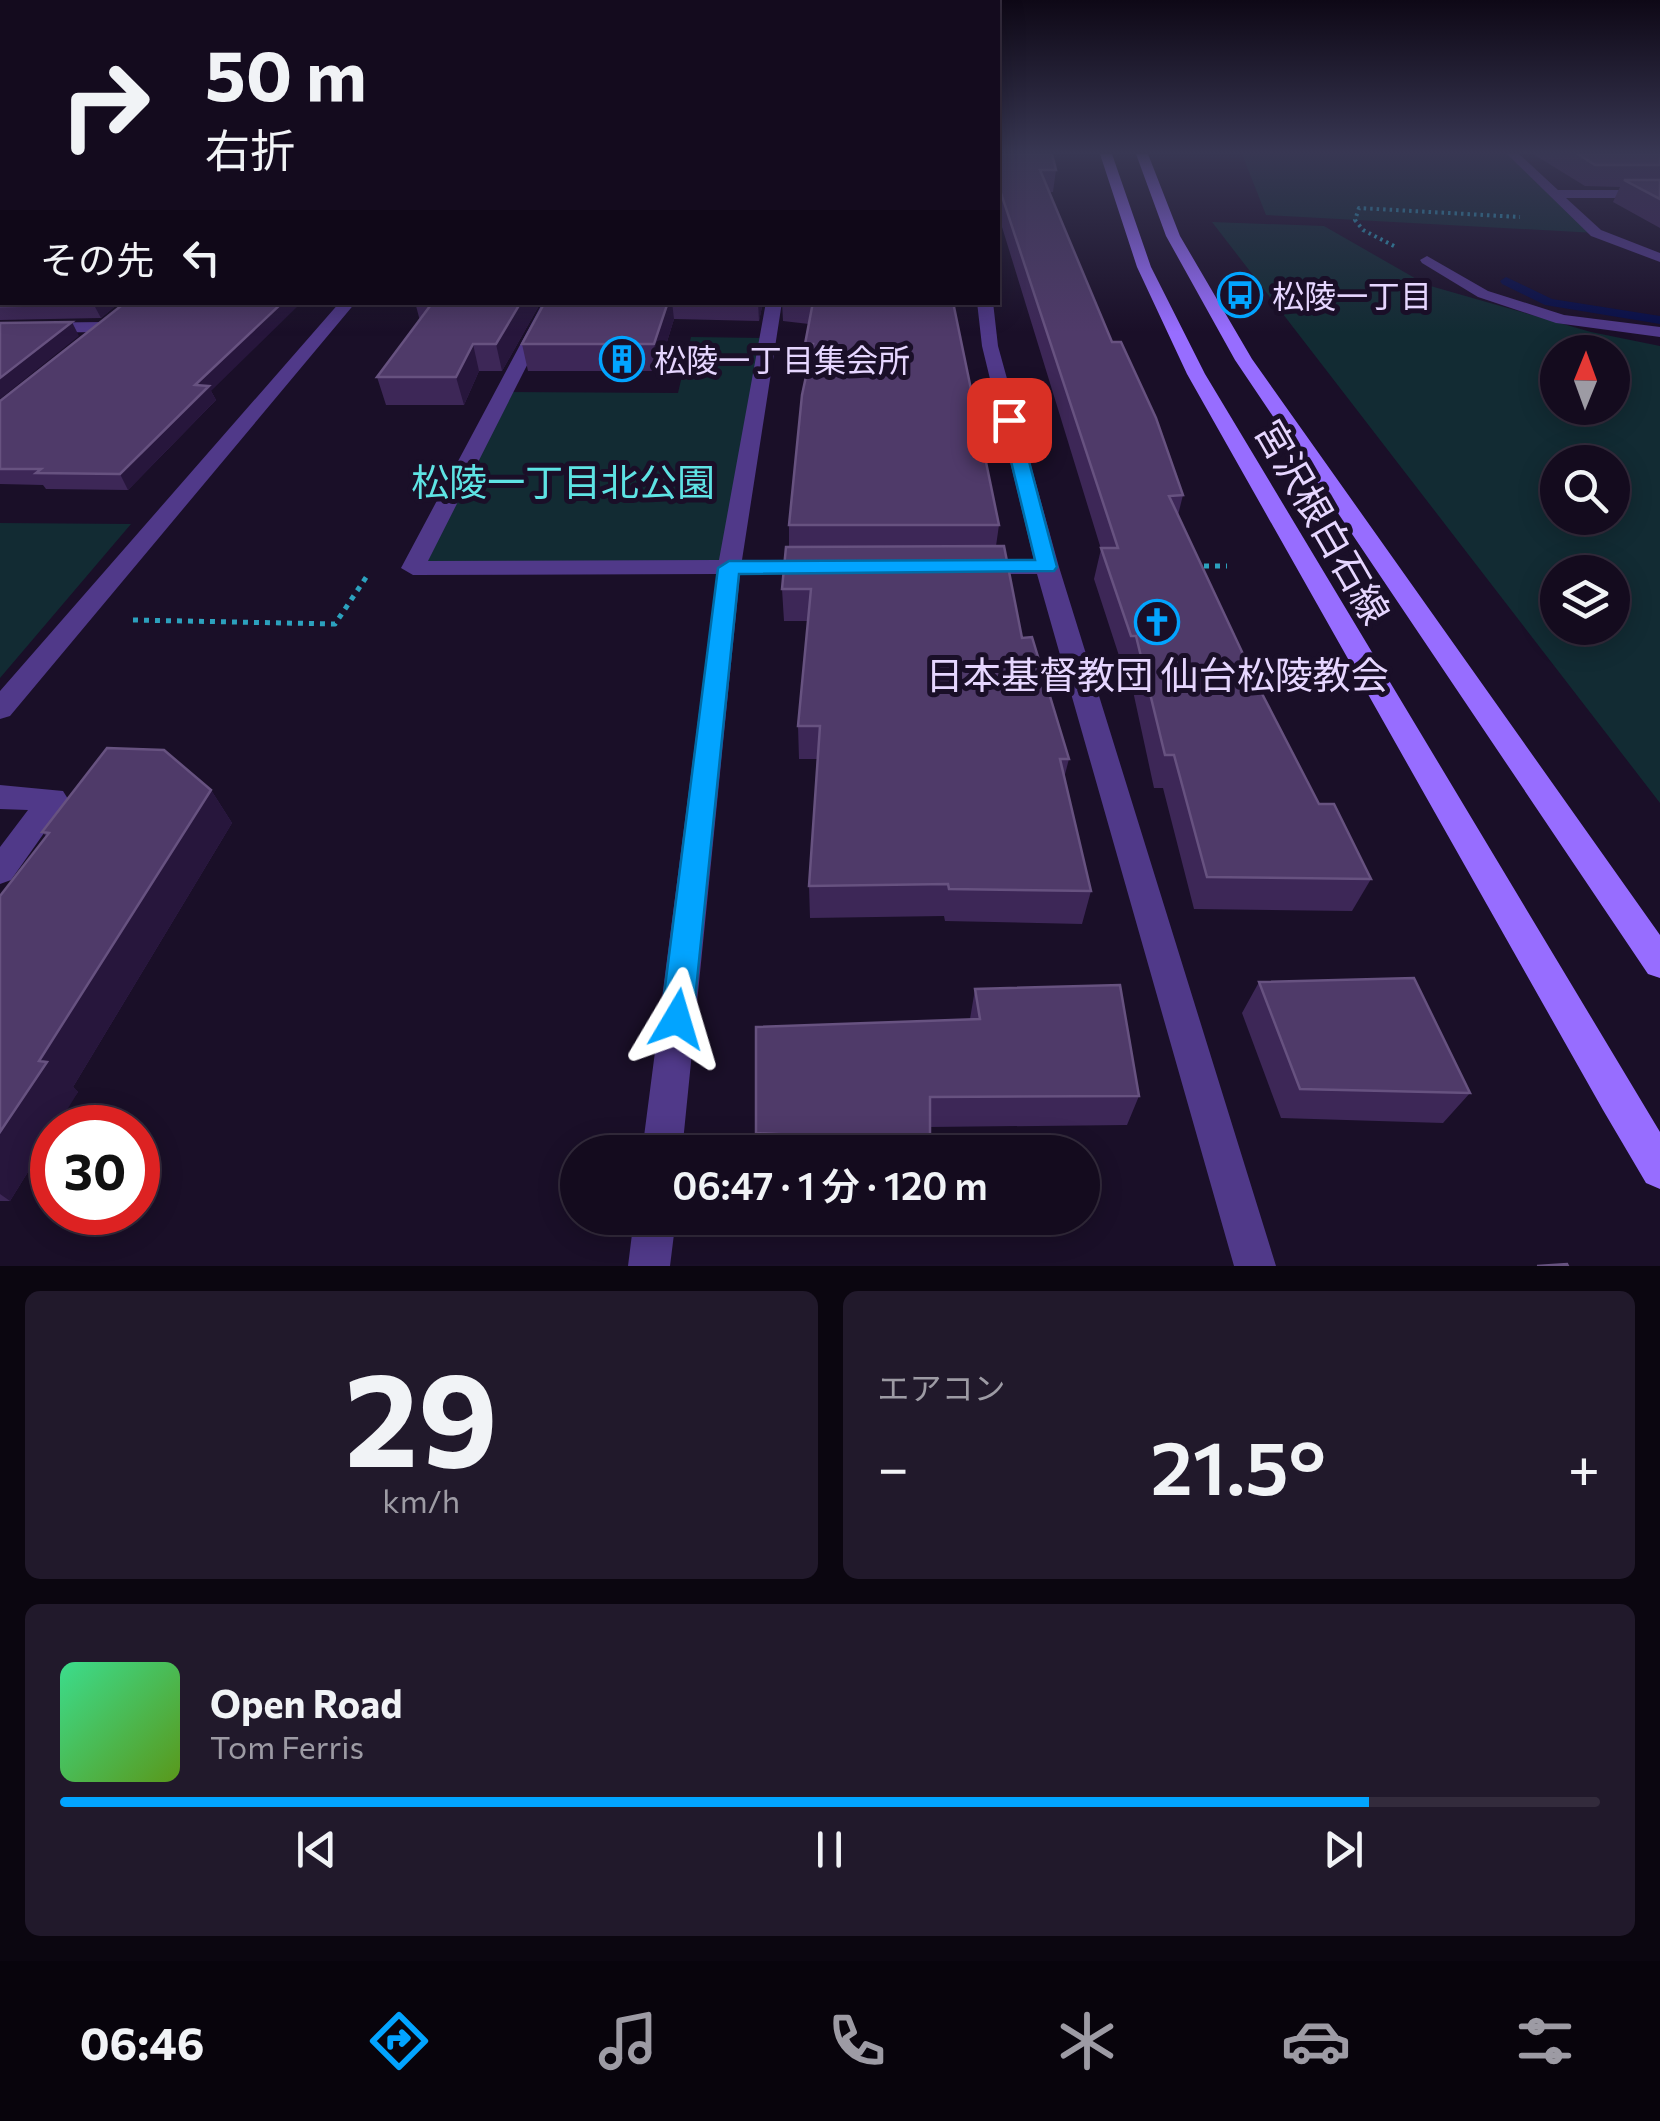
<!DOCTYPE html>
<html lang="ja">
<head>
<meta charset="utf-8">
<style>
	:root { --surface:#140b1e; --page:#21192b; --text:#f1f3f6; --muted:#9d9ba4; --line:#332b3c; --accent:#02a4ff }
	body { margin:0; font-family:Commissioner,"Noto Sans JP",sans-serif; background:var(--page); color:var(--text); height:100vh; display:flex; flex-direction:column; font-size:38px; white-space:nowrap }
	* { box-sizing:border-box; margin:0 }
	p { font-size:32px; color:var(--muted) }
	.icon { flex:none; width:55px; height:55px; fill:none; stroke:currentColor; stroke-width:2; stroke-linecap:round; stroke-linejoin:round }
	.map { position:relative; height:1266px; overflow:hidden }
	.drawer { display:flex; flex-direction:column; gap:25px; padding:25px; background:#0b0610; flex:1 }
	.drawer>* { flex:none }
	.banner { position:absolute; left:0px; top:0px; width:1000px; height:305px; box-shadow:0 5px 25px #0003,0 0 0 2px var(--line); background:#140b1e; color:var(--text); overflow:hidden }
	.needle { width:65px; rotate:1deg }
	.controls { position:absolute; left:1540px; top:335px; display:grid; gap:20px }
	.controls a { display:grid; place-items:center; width:90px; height:90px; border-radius:50%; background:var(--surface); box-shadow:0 5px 25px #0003,0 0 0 2px var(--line); font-size:50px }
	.speed { position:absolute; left:30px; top:1105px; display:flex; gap:20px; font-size:50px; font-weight:700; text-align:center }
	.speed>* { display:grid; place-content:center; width:130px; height:130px; border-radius:50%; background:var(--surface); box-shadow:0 5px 25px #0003,0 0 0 2px var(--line); line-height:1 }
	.speed .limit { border:15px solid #d22; background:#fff; color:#111 }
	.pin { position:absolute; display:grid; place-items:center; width:85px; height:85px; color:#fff; margin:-42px; border-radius:20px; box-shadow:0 5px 15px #0006 }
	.me { position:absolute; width:110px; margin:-55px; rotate:7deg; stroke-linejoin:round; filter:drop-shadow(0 0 8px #0008) }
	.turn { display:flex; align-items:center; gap:35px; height:210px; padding:0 40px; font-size:45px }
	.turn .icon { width:130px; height:130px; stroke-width:2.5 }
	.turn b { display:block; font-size:70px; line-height:85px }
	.then { display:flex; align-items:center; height:95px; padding:0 40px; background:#0003; gap:20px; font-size:38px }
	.big { font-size:75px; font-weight:600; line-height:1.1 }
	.drawer .widget { flex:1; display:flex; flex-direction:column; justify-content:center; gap:15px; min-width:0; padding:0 35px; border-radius:15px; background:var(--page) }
	.drawer .dial { align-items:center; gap:0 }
	.dial b { font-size:130px; line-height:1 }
	.song { display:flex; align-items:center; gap:30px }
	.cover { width:120px; height:120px; border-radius:15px; background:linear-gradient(135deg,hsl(150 70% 55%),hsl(90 70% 35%)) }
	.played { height:10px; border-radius:5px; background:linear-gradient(90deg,var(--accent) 85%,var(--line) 85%) }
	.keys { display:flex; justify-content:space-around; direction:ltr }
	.heat { display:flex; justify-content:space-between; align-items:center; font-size:55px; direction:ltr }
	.drawer .tiles { flex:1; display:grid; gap:25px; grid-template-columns:1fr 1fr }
	.widget:last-child { grid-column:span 2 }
	.trip { position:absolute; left:560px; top:1135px; width:540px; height:100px; border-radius:50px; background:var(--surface); box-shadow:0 5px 25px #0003,0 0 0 2px var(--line); font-weight:600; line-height:100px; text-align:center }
	.menu { display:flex; height:160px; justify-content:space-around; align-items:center; background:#08040c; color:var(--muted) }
	.menu .icon { width:70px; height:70px }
	.menu .on { color:var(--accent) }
	.menu b { font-size:45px; color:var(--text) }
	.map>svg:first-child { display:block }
	.green { fill:#122b33; fill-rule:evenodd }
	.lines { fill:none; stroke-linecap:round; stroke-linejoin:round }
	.stream { fill:#090f48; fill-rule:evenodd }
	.path-far1 { stroke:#2ca1be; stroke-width:4; stroke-dasharray:2.5 4; stroke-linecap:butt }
	.path { stroke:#2ca1be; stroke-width:5; stroke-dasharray:5 6; stroke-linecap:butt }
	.street { fill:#503989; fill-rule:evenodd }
	.secondary { fill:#976dff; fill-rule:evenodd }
	.wall { fill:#3d2757 }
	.shaded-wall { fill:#27163c }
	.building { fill:#4f3a69; stroke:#675280; stroke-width:2.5 }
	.route { fill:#02a4ff; stroke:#016ba6; stroke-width:2.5 }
	.labels { text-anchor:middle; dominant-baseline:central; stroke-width:10; stroke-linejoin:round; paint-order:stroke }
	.far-poi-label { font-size:32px; fill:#e6d6ff; stroke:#1a0f28; text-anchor:start }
	.park-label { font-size:38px; fill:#5ee3e4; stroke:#1a0f28 }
	.street-label { font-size:38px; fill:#e6d6ff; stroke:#1a0f28 }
	.poi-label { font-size:38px; fill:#e6d6ff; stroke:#1a0f28 }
</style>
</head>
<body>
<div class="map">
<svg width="1660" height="1266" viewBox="0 0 1660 1266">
	<rect width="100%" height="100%" fill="#1a0f28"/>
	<!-- green -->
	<path class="green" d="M1242,154H1512L1596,233L1266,215Z
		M1212,222L1324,226L1427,285L1591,332L1660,346V803ZM1558,352H1612V408H1558ZM1558,462H1612V518H1558ZM1558,572H1612V628H1558Z
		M691,337L768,338L729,568H413L505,392L678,393Z
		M0,523L131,524L0,678Z"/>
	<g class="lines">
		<!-- stream -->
		<path class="stream" d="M1506,277L1552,299L1660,316V324L1545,305L1502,284L1500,281Z"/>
		<!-- path-far1 -->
		<path class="path-far1" d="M1394,246L1363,230L1355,220L1359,208L1520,217"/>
		<!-- path -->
		<path class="path" d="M1193,566H1227
			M133,620L335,624L369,573"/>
		<!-- street -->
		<path class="street" d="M1507,154H1519L1558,190H1660V198H1566L1601,230L1660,253V262L1591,236Z
			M1427,256L1488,291L1564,315L1660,327V337L1556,323L1478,297L1422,263L1420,260Z
			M340,302H356L10,716L0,719V691Z
			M543,302H559L428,561L719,560L766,302H782L742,560H818L830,567L818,574H740L682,1152H642L717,574L413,575L401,568Z
			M977,302H993L998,346L1059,567L1276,1266H1234L1037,574H973L961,567L973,560H1034L982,346Z
			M0,323L107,322L115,327L107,332L0,333Z
			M0,785L63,791L68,799L11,880L0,884V847L28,810L0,809Z
			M634,1218H676L670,1266H628Z"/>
		<!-- secondary -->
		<path class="secondary" d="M1100,154H1112L1151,267L1205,374L1660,1132V1189L1646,1183L1603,1110L1187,374L1137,267Z
			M1136,154H1148L1180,236L1252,359L1660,935V978L1648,974L1235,360L1166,236Z"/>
	</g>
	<!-- wall -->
	<path class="wall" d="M0,154L2,302H120L101,318L0,320Z
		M998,154L1056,170L1053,192H1050L1112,342L1183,495L1178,515L1258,686L1319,804L1371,879L1352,911L1194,909L1163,788H1154L1128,668H1123L1094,579L1101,549L998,214Z
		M1533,154H1660V228L1613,202L1620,187L1585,186Z
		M415,302H541L502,371H479L464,405H386L377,377L420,321Z
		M545,302H763L759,321L674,319L658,371H528L522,344Z
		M782,302H953L999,525L996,546L1022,638L1069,759L1064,778L1091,891L1082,924L945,921L944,916L810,918L809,886L817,759H799L798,726L808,621H784L782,589L789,547V525L807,372H805V344L809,324L783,321Z
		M211,391L216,400L128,490L46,489L43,485L0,484V401Z
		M211,790L232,823L73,1087L78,1092L52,1128V1133L10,1201H0V896L46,836L42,832Z
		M1259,982L1470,1093L1443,1123L1281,1118L1242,1013Z
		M975,989L1139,1096L1127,1125L930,1127L928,1152H758L756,1133L970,1019Z"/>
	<!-- shaded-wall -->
	<path class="shaded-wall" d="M97,302H120L101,318L94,305Z
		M283,302H302L211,391L216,400L128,490L120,474L195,385Z
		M521,302H541L502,371L496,344Z
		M668,302H672L674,319L658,371L654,344Z
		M758,302H763L759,321Z
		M72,322L79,336L0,399V378Z
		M473,344L479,371L464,405L456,377Z
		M211,790L232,823L73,1087L78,1092L56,1128H52V1133L10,1201L0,1194V1132L39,1061Z"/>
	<!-- building -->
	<path class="building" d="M2,154V302H97L94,305L0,306V155Z
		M998,154H1052L1056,170H1040L1112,342H1121L1156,418L1183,495L1169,496L1258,686L1319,804H1334L1371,879L1207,877L1174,755H1165L1136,636H1131L1101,548H1118L998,184Z
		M1578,154H1660V165H1595Z
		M1624,180H1660V199Z
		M126,302H283L195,385L209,386L120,474L36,473L41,469H0V401Z
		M433,302H521L496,344H473L456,377H377Z
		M545,302H668L654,344H522Z
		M813,302H953L999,525H789L802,395L813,344H805Z
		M72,322L0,378V323Z
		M1004,546L1022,638L1032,637L1069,759H1060L1091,891L949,889L948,884L809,886L820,726H798L811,589H782L786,547Z
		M107,748L164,750L211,790L39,1061L47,1062L0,1132V896L49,833L42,832Z
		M1414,978L1470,1093L1300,1089L1259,982Z
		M1120,985L1139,1096L930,1097V1142L756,1133V1027L980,1019L975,989Z
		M1567,1264L1568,1266H1537Z"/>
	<!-- sky -->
	<linearGradient id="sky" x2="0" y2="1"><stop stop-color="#0e0816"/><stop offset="0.46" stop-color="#383753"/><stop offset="1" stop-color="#383753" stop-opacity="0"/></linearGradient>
	<rect width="1660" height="332" fill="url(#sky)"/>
	<!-- route -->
	<path class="route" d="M1009,415L1018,420L1057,567L1054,571L739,574L693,1019L689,1030L677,1035L665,1030L661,1019L718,568L729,561L1035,560L1001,420Z"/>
	<!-- icons -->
	<defs>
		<symbol id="bus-ring" viewBox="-11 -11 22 22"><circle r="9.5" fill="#1a0f28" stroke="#02a4ff" stroke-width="1.5"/><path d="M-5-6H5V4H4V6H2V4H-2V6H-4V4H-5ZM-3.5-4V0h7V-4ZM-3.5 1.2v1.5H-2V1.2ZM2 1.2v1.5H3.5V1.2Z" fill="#02a4ff"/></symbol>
		<symbol id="building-ring" viewBox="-11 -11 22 22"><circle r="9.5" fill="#1a0f28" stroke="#02a4ff" stroke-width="1.5"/><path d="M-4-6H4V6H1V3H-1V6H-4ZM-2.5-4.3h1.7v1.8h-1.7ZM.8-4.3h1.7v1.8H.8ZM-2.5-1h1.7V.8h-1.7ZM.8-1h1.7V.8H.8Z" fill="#02a4ff"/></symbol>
		<symbol id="church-ring" viewBox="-11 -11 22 22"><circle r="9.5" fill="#1a0f28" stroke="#02a4ff" stroke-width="1.5"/><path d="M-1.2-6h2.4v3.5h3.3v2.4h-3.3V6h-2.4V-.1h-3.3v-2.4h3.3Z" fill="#02a4ff"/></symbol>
	</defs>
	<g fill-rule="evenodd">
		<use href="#bus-ring" x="1215" y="270" width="50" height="50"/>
		<use href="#building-ring" x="597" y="334" width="50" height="50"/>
		<use href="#church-ring" x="1132" y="597" width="50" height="50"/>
	</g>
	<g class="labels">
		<!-- far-poi labels -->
		<g class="far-poi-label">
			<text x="1272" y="295">松陵一丁目</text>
			<text x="654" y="359">松陵一丁目集会所</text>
		</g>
		<!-- park labels -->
		<g class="park-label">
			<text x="563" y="480">松陵一丁目北公園</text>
		</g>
		<!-- street labels -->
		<g class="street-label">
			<text transform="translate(1324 521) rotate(60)">宮沢根白石線</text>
		</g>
		<!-- poi labels -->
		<g class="poi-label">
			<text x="1157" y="673">日本基督教団 仙台松陵教会</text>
		</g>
	</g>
</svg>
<div class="controls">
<a><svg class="needle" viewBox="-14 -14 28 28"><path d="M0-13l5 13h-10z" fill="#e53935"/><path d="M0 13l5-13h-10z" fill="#9d9ba4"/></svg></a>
<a><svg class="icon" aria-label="search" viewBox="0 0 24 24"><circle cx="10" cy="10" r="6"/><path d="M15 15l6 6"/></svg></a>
<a><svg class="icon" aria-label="layers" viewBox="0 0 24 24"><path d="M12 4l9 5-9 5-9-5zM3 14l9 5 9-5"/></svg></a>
</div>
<div class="speed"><div class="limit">30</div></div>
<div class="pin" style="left:1009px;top:420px;background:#d93025"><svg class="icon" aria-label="arrive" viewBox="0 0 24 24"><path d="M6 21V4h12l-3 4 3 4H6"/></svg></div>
<svg class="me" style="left:677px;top:1019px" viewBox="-20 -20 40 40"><path d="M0-17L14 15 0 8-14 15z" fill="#02a4ff" stroke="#fff" stroke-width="4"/></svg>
<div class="trip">06:47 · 1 分 · 120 m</div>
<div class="banner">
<div class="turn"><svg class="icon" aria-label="right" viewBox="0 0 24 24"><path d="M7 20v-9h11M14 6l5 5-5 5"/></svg><div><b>50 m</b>右折</div></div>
<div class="then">その先<svg class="icon" aria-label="left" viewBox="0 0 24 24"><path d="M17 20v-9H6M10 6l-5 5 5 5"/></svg></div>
</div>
</div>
<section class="drawer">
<div class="tiles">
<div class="widget dial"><b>29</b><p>km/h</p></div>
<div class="widget"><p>エアコン</p>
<div class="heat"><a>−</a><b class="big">21.5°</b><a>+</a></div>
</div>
<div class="widget">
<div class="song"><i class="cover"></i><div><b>Open Road</b><p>Tom Ferris</p></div></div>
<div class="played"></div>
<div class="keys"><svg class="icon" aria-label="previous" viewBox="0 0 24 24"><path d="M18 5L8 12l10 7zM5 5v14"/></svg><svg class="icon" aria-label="pause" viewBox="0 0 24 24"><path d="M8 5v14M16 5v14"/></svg><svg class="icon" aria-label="next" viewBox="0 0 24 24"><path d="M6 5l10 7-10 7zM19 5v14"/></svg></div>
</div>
</div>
</section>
<nav class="menu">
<b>06:46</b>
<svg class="icon on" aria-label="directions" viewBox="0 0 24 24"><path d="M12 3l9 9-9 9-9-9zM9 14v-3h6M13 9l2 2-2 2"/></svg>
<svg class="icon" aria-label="music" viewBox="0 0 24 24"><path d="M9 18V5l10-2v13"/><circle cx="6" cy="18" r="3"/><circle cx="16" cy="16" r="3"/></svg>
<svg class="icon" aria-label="phone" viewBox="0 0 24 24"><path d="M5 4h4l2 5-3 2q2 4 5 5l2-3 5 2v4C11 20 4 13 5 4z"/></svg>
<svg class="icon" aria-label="climate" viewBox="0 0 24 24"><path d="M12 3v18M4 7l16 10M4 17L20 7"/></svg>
<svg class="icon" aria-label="car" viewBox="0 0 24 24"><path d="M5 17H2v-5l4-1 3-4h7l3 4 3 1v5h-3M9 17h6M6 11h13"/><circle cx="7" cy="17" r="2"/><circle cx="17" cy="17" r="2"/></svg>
<svg class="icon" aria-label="filters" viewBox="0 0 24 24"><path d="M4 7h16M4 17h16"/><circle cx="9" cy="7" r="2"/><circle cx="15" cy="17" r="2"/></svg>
</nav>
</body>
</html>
